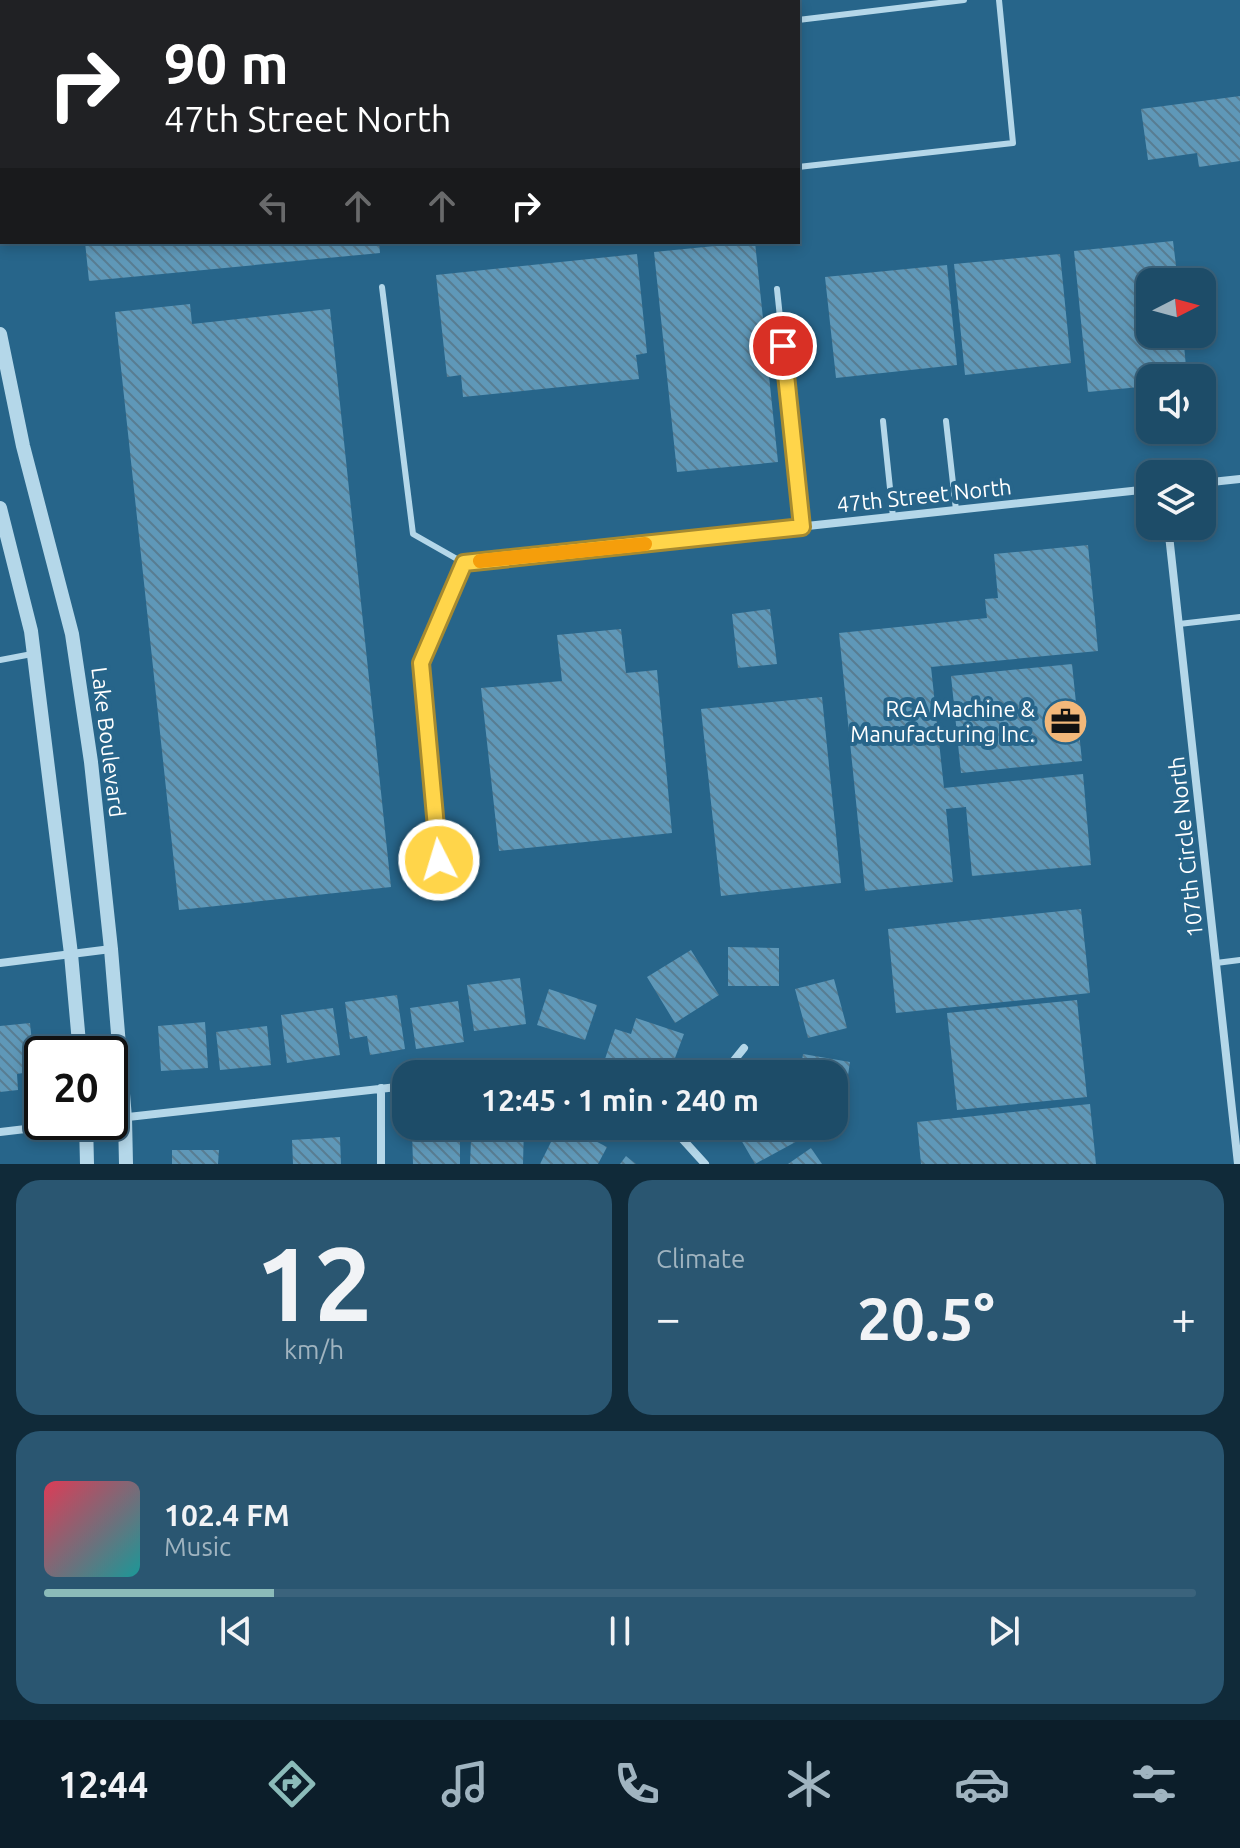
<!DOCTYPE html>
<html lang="en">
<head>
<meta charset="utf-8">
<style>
	:root { --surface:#1d4c68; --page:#2a5671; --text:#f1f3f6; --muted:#a0b4c0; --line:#3b637c; --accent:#8bbbb9 }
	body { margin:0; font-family:Ubuntu,sans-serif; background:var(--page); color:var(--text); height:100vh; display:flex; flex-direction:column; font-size:30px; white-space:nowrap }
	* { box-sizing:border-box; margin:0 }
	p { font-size:26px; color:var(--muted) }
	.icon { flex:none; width:44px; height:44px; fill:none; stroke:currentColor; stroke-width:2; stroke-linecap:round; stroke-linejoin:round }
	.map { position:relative; height:1164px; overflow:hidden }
	.sheet { display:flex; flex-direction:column; gap:16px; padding:16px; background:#102a39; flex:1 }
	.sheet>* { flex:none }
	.hud { position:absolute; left:0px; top:0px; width:800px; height:244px; box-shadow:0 4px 12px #0003,0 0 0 2px var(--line); background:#202124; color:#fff; overflow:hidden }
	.needle { width:52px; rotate:84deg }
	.tools { position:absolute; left:1136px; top:268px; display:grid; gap:16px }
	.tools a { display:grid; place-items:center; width:80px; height:80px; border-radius:16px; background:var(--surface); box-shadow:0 4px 12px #0003,0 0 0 2px var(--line); font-size:40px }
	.speed { position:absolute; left:24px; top:1036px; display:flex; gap:16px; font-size:40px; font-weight:700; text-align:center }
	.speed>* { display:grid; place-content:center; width:104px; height:104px; border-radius:50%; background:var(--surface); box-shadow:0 4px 12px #0003,0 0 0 2px var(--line); line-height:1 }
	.speed .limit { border:4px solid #111; border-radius:12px; background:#fff; color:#111 }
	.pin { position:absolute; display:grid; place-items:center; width:68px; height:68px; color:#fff; margin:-34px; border:4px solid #fff; border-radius:50%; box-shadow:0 2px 8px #0007 }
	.me { position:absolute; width:88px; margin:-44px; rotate:355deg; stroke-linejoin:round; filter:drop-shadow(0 0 6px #0008) }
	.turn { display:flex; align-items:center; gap:28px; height:168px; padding:0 32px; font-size:36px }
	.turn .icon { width:104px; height:104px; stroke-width:2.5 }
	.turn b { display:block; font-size:56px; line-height:68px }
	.lanes { display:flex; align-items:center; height:76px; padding:0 32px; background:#0003; justify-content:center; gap:40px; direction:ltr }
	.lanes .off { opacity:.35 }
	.big { font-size:60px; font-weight:600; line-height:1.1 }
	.sheet .card { flex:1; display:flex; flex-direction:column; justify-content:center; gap:12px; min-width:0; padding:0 28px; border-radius:24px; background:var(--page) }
	.sheet .dial { align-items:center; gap:0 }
	.dial b { font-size:104px; line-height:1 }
	.song { display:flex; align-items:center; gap:24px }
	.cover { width:96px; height:96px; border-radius:12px; background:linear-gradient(135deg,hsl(350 70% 55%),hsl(180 70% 35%)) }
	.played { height:8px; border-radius:4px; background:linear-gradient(90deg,var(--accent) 20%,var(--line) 20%) }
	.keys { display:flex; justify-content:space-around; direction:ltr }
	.heat { display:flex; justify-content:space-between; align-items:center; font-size:44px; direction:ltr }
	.sheet .tiles { flex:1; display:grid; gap:16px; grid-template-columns:1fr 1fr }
	.card:last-child { grid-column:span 2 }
	.trip { position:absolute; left:392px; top:1060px; width:456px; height:80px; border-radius:24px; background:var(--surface); box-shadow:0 4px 12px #0003,0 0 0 2px var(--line); font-weight:600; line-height:80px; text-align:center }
	.tabs { display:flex; height:128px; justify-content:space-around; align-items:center; background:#0c1e2a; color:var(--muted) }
	.tabs .icon { width:56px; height:56px }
	.tabs .active { color:var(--accent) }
	.tabs b { font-size:36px; color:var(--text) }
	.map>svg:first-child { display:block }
	.building { fill:url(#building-back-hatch) }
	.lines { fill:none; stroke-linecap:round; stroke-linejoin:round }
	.service { stroke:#b4d7e9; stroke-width:6 }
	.minor { stroke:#b4d7e9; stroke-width:8 }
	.tertiary { stroke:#b4d7e9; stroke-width:14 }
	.route-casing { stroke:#a68a30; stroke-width:20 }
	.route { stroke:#ffd54a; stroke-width:14 }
	.slow { stroke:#f59e0b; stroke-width:14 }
	.labels { text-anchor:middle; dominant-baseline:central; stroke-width:8; stroke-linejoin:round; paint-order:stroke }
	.street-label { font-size:22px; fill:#fff; stroke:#27658a }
	.poi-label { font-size:22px; fill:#fff; stroke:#27658a; text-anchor:end }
</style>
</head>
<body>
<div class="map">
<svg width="1240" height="1164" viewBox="0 0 1240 1164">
	<defs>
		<pattern id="building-back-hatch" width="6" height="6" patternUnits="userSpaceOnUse" patternTransform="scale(2)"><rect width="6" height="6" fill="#5f98b8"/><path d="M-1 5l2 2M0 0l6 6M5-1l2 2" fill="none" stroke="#587d92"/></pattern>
	</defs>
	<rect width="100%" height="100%" fill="#27658a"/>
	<!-- building -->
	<path class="building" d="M1240,96V161L1199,167L1197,153L1148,160L1141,109Z
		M1173,241L1178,282H1150V334H1183L1187,378H1150V386L1088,392L1074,251Z
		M85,242H379L380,253L89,281Z
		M755,242L778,462L677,472L654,252Z
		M637,254L647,353L636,355L639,379L463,397L461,375L447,377L436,275Z
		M1060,254L1071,363L965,375L954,264Z
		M947,265L957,365L836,378L825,277Z
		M190,304L192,324L330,309L391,887L179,910L115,312Z
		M1088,545L1098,651L931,667L944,788L1083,774L1091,865L972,876L966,807L946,809L953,882L865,891L839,633L987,618L985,599L998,598L994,554Z
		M770,609L777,664L738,668L732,614Z
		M621,629L626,673L657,670L672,833L499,851L481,688L562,681L557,635Z
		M1072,664L1082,761L961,773L951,676Z
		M822,697L841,883L721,896L701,709Z
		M1081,909L1090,993L896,1013L888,929Z
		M728,947L779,948V986H728Z
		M691,950L719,995L675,1023L647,977Z
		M520,978L526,1024L474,1031L467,985Z
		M834,979L847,1028L808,1038L795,989Z
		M549,989L597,1005L585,1040L537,1025Z
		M397,995L405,1049L370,1055L367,1036L350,1039L345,1002Z
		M1077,1000L1087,1097L957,1110L947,1013Z
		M458,1001L464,1042L416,1049L410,1008Z
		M333,1008L340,1055L287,1063L281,1015Z
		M636,1018L684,1034L672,1066L657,1061L652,1074H640L604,1062L615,1029L631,1034Z
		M205,1022L208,1068L161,1071L158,1026Z
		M30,1023L35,1071L17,1074L18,1090L0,1092V1026Z
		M267,1026L271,1065L220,1070L216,1032Z
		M803,1054L850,1062L843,1109L834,1107V1074H800Z
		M1090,1104L1096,1164H921L917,1122Z
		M489,1126H524L523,1164H470L471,1140L488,1141Z
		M559,1126H566L607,1147L598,1164H540Z
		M733,1126H794L801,1139L755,1164Z
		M460,1130V1164H413L412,1132Z
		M340,1137L341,1164H293L292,1140Z
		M811,1148L822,1164H788Z
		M172,1150H219L218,1164H172Z
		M626,1156L636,1164H620Z"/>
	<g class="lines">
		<!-- service -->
		<path class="service" d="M81,0V2
			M359,0V2
			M452,0V2
			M735,0V2
			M798,20L964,0
			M798,167L1013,143L999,0
			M382,287L413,534L464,563L421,663L439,860
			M777,289L802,527
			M883,421L893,517
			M946,421L956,510
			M1179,624L1240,617
			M0,660L32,654
			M1216,963L1240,960"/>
		<!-- minor -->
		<path class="minor" d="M1202,483L1240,479
			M1168,526L1238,1164
			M464,563L1150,489
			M0,963L111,949
			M723,1074L744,1048
			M381,1088V1164
			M110,1119L406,1086
			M666,1126L676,1132L705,1164
			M0,1132L85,1122"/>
		<!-- tertiary -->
		<path class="tertiary" d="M0,334L23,446L72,634L91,762L111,949L125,1118L126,1164
			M0,508L31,631L71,954L80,1054
			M86,1122L87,1164"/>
	</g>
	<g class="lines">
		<defs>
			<path id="route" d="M439,860L421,663L464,563L802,527L783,346"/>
		</defs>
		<!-- route casing -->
		<use href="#route" class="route-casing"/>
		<!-- route -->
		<use href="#route" class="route"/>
		<!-- slow -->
		<path class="slow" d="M480,561L645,544"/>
	</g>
	<!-- icons -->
	<defs>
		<symbol id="office-disc" viewBox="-11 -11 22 22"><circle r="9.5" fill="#f2b87a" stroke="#27658a"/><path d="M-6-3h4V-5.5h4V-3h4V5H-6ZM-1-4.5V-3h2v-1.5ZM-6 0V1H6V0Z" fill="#111"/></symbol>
	</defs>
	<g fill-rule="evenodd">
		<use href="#office-disc" x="1040" y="696" width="51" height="51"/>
	</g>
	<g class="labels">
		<!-- street labels -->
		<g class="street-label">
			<text transform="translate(924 495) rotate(-6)">47th Street North</text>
			<text transform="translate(109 742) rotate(83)">Lake Boulevard</text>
			<text transform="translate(1185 847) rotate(-96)">107th Circle North</text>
		</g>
		<!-- poi labels -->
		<g class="poi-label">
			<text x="1035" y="708">RCA Machine &amp;<tspan x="1035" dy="25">Manufacturing Inc.</tspan></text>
		</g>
	</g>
</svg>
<div class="tools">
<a><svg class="needle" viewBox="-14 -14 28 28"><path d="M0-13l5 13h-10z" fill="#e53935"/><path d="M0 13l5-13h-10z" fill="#a0b4c0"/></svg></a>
<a><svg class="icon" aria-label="sound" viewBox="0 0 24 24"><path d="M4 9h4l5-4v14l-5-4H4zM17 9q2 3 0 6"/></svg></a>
<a><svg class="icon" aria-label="layers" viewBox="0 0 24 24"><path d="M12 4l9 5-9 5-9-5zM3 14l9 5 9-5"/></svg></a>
</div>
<div class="speed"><div class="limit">20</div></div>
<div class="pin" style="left:783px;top:346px;background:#d93025"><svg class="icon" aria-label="arrive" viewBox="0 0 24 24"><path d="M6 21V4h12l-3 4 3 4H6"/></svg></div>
<svg class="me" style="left:439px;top:860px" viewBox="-20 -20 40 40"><circle r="17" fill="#ffd54a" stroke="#fff" stroke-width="3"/><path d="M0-11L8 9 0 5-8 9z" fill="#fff"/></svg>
<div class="trip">12:45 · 1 min · 240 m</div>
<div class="hud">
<div class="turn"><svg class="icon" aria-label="right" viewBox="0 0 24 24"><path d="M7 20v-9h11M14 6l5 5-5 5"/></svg><div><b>90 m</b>47th Street North</div></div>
<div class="lanes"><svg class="icon off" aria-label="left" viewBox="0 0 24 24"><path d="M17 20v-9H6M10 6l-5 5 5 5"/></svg><svg class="icon off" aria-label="ahead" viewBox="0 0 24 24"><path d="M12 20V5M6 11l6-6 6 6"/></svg><svg class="icon off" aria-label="ahead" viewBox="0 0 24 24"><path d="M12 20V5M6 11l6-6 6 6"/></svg><svg class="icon" aria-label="right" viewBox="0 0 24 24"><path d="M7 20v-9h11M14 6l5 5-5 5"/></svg></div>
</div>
</div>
<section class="sheet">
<div class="tiles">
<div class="card dial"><b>12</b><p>km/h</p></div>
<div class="card"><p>Climate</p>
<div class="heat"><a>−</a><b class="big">20.5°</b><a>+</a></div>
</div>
<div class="card">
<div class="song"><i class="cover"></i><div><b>102.4 FM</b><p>Music</p></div></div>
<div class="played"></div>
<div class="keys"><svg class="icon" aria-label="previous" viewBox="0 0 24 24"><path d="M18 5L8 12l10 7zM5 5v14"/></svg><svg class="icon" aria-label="pause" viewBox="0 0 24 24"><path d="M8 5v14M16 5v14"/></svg><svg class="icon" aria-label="next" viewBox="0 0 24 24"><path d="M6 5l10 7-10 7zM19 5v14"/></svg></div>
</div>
</div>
</section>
<nav class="tabs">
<b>12:44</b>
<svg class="icon active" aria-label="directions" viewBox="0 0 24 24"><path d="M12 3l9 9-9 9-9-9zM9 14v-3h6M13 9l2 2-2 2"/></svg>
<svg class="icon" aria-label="music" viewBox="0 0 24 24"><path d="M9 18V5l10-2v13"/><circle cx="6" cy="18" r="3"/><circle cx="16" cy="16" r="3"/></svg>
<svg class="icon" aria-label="phone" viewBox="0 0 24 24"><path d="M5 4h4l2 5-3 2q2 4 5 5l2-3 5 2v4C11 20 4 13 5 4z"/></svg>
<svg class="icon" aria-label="climate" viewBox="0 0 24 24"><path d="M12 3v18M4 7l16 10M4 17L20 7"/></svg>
<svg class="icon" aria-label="car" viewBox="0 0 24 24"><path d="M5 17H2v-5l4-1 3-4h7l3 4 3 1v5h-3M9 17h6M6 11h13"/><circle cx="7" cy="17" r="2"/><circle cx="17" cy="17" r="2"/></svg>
<svg class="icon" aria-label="filters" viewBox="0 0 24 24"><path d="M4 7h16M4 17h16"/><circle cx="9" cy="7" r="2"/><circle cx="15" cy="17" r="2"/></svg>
</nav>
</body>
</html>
